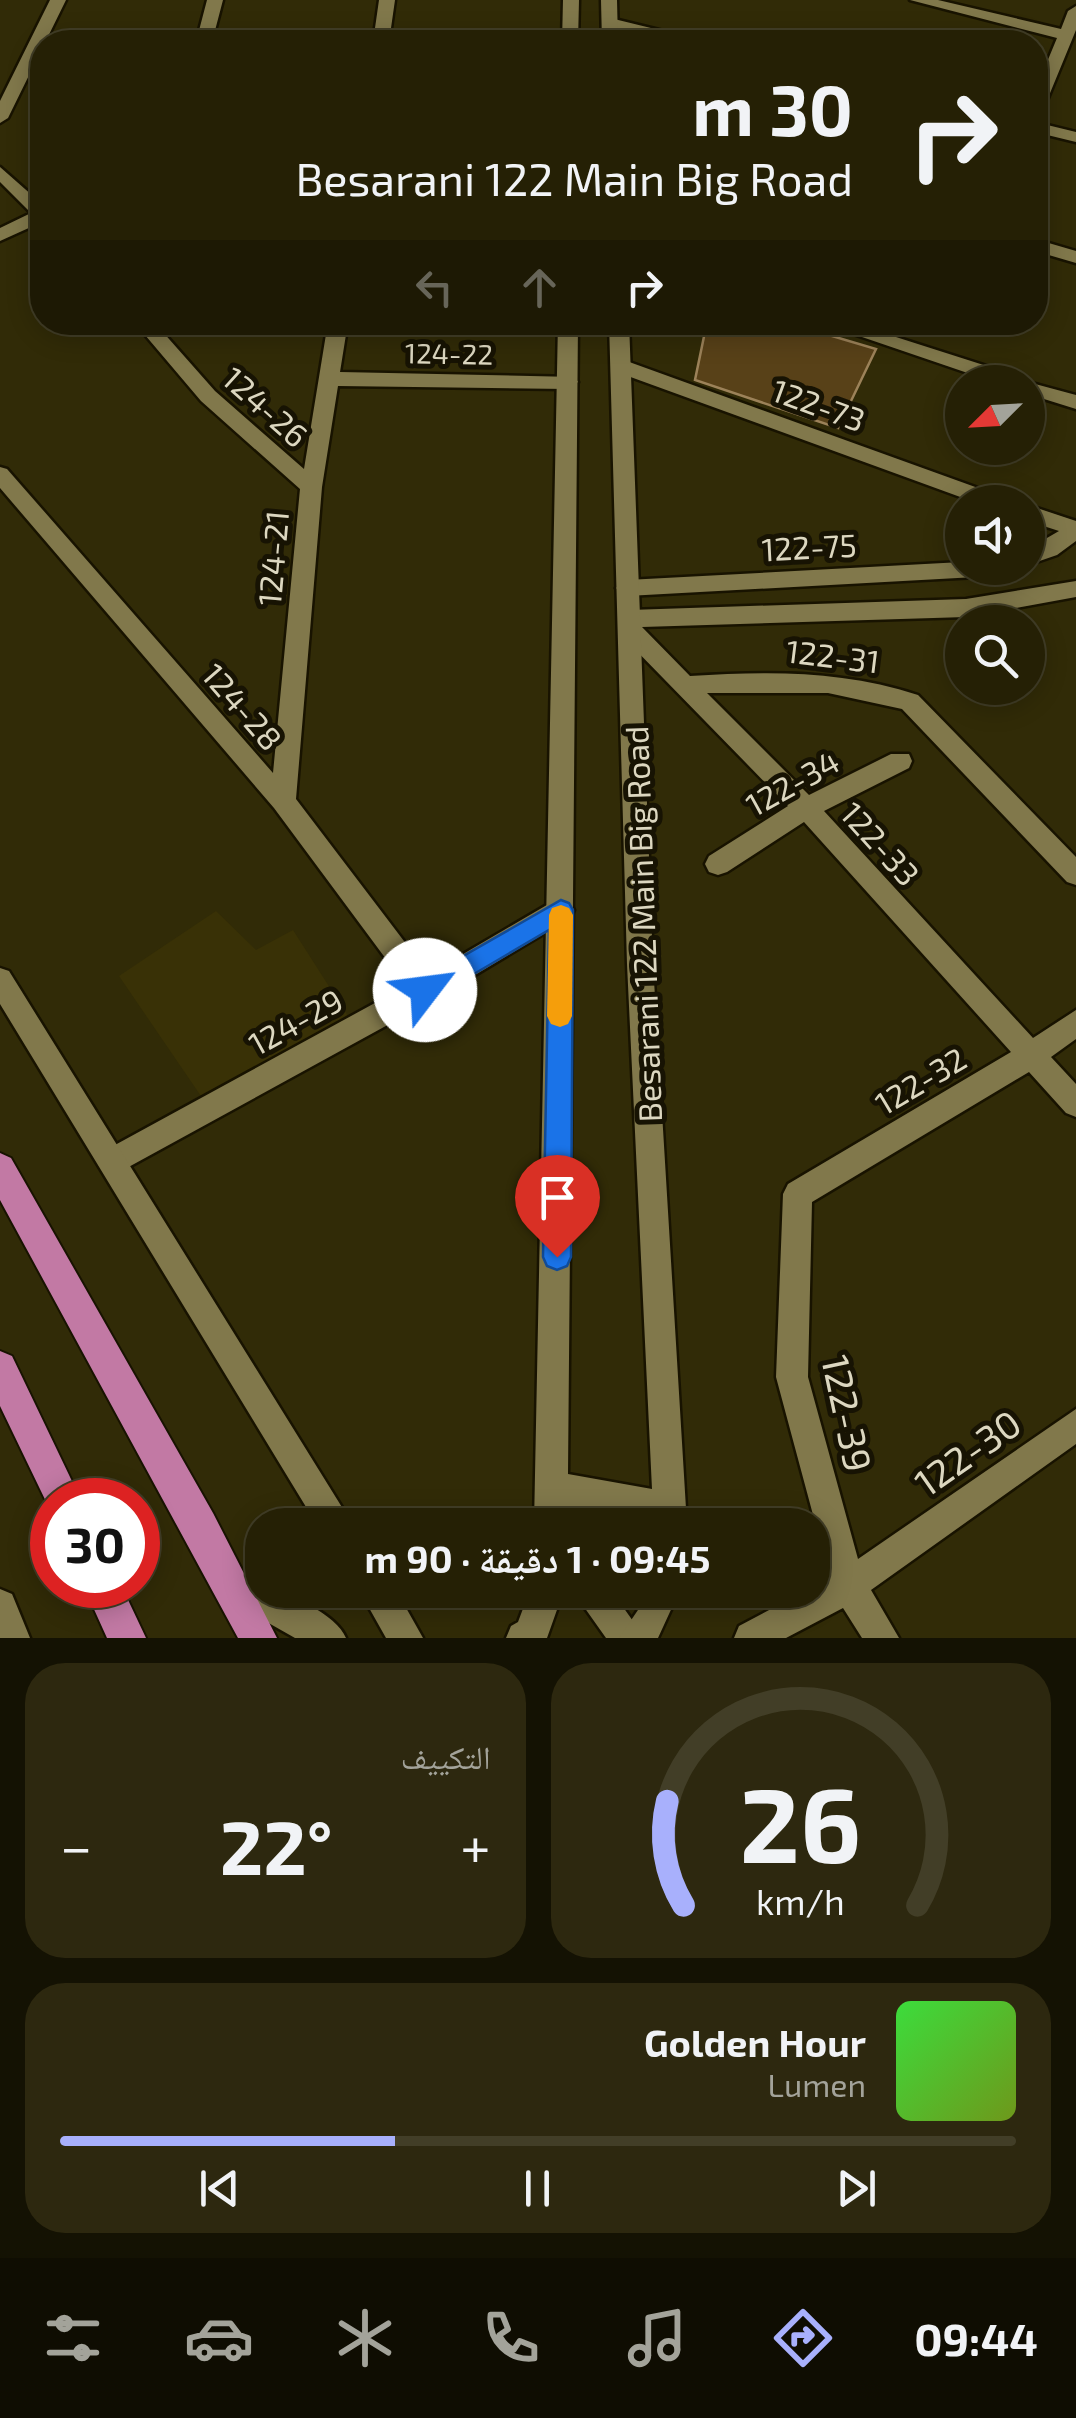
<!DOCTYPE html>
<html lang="ar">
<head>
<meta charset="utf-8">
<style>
	:root { --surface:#252005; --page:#2d280f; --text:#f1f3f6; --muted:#a3a39a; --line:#423e27; --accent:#a8b0fc }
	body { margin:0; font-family:"Exo 2","Noto Naskh Arabic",sans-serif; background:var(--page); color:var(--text); direction:rtl; height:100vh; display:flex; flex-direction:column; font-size:38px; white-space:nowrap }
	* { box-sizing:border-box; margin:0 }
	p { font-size:32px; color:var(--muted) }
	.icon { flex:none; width:55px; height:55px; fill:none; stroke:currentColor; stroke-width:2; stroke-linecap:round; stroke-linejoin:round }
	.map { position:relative; height:1638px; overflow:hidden; direction:ltr }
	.panel { display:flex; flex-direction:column; gap:25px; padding:25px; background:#141203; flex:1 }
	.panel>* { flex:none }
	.guide { position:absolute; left:30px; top:30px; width:1018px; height:305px; border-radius:40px; box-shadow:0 5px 25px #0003,0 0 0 2px var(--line); direction:rtl; background:#252005; color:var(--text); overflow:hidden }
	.needle { width:65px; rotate:246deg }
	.tools { position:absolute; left:945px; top:365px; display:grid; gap:20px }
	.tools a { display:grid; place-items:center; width:100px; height:100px; border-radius:50%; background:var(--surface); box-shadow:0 5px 25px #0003,0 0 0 2px var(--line); font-size:50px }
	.speed { position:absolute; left:30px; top:1478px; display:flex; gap:20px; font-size:50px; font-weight:700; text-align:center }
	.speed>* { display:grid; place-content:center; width:130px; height:130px; border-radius:50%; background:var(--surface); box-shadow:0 5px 25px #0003,0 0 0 2px var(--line); line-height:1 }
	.speed .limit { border:15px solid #d22; background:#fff; color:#111 }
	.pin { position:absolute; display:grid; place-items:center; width:85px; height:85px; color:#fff; margin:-102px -42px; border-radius:50% 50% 50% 0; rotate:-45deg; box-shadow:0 0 10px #0007 }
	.pin .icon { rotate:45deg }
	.me { position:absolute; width:110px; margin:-55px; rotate:60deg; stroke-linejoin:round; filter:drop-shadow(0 0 8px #0008) }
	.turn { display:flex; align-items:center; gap:35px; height:210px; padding:0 30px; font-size:45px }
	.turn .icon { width:130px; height:130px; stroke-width:2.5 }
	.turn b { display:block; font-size:70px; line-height:85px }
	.lanes { display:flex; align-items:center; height:95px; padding:0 30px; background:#0003; justify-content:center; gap:50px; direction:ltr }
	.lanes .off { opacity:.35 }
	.big { font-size:75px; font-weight:700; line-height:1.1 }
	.panel .widget { flex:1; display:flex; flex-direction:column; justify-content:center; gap:15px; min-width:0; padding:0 35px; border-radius:40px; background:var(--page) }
	.panel .dial { align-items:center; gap:0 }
	.dial svg { height:260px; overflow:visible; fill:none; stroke:var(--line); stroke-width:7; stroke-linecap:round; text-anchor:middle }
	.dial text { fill:var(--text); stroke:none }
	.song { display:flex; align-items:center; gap:30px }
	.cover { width:120px; height:120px; border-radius:15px; background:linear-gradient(135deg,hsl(120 70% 55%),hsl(80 70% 35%)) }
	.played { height:10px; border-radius:5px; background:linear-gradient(90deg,var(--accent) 35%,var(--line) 35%) }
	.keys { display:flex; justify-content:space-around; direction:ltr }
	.heat { display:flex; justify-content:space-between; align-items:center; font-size:55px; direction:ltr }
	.panel .tiles { flex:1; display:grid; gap:25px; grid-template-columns:1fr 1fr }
	.widget:last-child { grid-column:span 2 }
	.trip { position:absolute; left:245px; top:1508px; width:585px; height:100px; border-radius:40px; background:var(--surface); box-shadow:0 5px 25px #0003,0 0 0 2px var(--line); font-weight:700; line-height:100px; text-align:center; direction:rtl }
	.menu { display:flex; height:160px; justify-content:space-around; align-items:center; background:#0f0d02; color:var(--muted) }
	.menu .icon { width:70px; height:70px }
	.menu .on { color:var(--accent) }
	.menu b { font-size:45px; color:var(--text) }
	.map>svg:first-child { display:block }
	.built { fill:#393106 }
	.building { fill:#584118; stroke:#9c8259; stroke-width:2.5 }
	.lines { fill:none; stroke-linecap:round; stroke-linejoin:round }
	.minor-casing { stroke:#181300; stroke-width:5 }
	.secondary-casing { stroke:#181300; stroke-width:5 }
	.trunk-casing { stroke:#181300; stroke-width:4 }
	.minor { fill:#81784b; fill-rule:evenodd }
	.secondary { fill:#81784b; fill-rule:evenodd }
	.trunk { fill:#c279a4; fill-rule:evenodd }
	.route { fill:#1a73e8; stroke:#114b97; stroke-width:2.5 }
	.slow { fill:#f59e0b }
	.labels { text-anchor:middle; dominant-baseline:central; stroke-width:10; stroke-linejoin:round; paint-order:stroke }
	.far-street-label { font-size:28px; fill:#dcd7c0; stroke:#171303 }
	.street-label { font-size:32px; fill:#dcd7c0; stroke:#171303 }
	.near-street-label { font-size:38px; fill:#dcd7c0; stroke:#171303 }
</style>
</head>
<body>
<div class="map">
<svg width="1076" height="1638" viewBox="0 0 1076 1638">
	<rect width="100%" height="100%" fill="#312b07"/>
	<!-- built -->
	<path class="built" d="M216,911L256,950L293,930L348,1016L205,1102L119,976Z"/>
	<!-- building -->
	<path class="building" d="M707,322H785L876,349L838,428L695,380Z"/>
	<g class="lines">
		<defs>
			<path id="minor" d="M50,0H66L8,118L0,123V101Z
				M207,0H223L212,42H196Z
				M379,0H395L389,42H373Z
				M910,0H938L1061,29L1068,11L1076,6V30L1041,115L1035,116V91L1057,38Z
				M610,18L696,39L698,42H672L604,26L602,23Z
				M1035,122L1076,132V142L1035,132Z
				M0,167L42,204V222L0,241V228L31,213L0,182Z
				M1035,239L1076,251V263L1035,251Z
				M134,322H154L215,391L304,469L328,322H348L340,372L575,377L578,382L568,389L338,386L322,487L296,799L429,974L552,902L561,899L570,902L574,910L570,918L435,999L114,1175L104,1171L100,1161L104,1151L406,986L274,808L0,488V467L7,469L273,773L300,489L201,401Z
				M818,322H849L1021,377L1024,381L1076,395V409L1028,394V382H994Z
				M621,359L1003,497L1006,502H974L614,371L611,366Z
				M1028,505L1076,521V541L1057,555L1028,565V549L1059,531L1028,521Z
				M962,562V568H1005L994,576L627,596L616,588L627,580Z
				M1076,581V597L966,617L642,627L690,676C769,671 842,670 918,695L1076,857V885L1067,882L902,709L828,693H707L809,795L891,754H909L912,761L909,768L824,811L1033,1038L1076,1010V1039L1051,1057L1076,1084V1117L1066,1113L1029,1072L812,1202L808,1377L858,1559L1076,1409V1444L871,1590L899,1638H862L843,1608L786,1638H734L739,1626L830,1578L776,1377L783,1194L788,1184L1011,1052L804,822L727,872L718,875L709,872L705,864L709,856L788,806L623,637L619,619L630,610L966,599Z
				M572,1590H611L645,1638H606Z"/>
			<path id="secondary" d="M563,0H579L578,42H562Z
				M601,0H617L618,42H602Z
				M558,322H578L568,1474L652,1489L627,964L609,322H629L653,964L687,1525H653V1522L568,1507V1525H534Z
				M0,968L9,971L353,1525H317L0,1004Z
				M229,1565L262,1582V1590C287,1590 337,1615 346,1638H295L217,1594L212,1582L217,1570Z
				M0,1589L12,1594L30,1638H0Z
				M359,1590H396L423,1638H386Z
				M530,1590H564L547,1638H506L511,1626L518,1622Z
				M646,1590H680L658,1638H619L640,1607Z"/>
			<path id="trunk" d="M0,1153L11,1158L213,1513L277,1638H238L0,1200Z
				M0,1351L12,1356L81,1500H52V1514L0,1406Z
				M83,1585H121L146,1638H107Z"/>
		</defs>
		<!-- minor casing -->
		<use href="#minor" class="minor-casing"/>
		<!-- secondary casing -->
		<use href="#secondary" class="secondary-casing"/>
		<!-- trunk casing -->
		<use href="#trunk" class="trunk-casing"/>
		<!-- minor -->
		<use href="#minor" class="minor"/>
		<!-- secondary -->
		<use href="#secondary" class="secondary"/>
		<!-- trunk -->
		<use href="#trunk" class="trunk"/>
	</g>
	<!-- route -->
	<path class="route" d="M561,900L569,903L573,910L571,1257L567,1266L557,1270L547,1266L543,1257L549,930L433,998L425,1002L416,998L412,990L416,983Z"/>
	<!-- slow -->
	<path class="slow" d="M561,905L569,908L573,915L572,1016L568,1024L560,1027L551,1024L547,1016L549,915L552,908Z"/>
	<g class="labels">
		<!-- far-street labels -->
		<g class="far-street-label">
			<text transform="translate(449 353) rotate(1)">124-22</text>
		</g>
		<!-- street labels -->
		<g class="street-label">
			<text transform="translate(819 404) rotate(20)">122-73</text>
			<text transform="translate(266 406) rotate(42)">124-26</text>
			<text transform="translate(809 546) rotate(-3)">122-75</text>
			<text transform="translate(272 558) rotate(-85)">124-21</text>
			<text transform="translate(833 655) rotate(7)">122-31</text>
			<text transform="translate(243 706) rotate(49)">124-28</text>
			<text transform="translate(792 782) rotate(-29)">122-34</text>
			<text transform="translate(881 843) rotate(48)">122-33</text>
			<text transform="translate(642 924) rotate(-92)">Besarani 122 Main Big Road</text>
			<text transform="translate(295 1021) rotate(-29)">124-29</text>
			<text transform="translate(920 1080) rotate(-31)">122-32</text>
		</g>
		<!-- near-street labels -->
		<g class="near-street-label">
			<text transform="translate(848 1413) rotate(78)">122-39</text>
			<text transform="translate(967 1452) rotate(-35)">122-30</text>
		</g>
	</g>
</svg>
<div class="tools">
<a><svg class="needle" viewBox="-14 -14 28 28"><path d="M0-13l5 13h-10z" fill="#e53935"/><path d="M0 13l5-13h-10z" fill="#a3a39a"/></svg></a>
<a><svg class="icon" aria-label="sound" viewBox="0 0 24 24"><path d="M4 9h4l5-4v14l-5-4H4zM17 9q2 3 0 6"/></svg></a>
<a><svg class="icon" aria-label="search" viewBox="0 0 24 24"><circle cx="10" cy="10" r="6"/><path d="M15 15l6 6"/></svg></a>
</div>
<div class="speed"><div class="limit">30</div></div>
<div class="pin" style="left:557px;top:1257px;background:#d93025"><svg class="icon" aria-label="arrive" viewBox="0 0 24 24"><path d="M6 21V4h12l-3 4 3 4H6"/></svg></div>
<svg class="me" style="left:425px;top:990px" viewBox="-20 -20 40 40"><circle r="19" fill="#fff"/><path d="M0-13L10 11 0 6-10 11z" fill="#1a73e8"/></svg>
<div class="trip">09:45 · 1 دقيقة · 90 m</div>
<div class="guide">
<div class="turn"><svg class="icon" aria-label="right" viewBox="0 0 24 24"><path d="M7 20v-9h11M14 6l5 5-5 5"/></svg><div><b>30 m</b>Besarani 122 Main Big Road</div></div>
<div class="lanes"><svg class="icon off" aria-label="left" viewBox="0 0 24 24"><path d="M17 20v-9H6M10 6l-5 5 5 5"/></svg><svg class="icon off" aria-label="ahead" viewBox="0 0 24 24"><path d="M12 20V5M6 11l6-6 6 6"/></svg><svg class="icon" aria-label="right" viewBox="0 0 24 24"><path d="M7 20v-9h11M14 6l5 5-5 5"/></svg></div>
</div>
</div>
<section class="panel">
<div class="tiles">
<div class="widget dial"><svg viewBox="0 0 100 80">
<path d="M14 69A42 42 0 1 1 86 69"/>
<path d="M14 69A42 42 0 0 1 9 37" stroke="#a8b0fc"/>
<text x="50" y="56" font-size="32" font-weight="700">26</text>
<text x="50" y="72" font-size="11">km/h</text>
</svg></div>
<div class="widget"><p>التكييف</p>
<div class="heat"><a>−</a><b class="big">22°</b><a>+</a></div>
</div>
<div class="widget">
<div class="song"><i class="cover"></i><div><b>Golden Hour</b><p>Lumen</p></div></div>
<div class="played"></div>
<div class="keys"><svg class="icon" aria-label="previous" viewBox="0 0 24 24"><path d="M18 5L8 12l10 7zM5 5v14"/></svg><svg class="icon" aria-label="pause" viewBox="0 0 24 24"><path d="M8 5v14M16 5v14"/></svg><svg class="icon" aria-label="next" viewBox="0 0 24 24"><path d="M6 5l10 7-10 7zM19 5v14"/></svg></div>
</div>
</div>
</section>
<nav class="menu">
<b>09:44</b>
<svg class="icon on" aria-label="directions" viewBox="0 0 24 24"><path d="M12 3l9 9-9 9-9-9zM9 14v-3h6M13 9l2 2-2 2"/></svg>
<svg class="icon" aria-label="music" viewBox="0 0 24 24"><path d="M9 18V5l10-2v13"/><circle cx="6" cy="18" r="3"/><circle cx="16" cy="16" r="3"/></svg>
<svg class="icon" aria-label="phone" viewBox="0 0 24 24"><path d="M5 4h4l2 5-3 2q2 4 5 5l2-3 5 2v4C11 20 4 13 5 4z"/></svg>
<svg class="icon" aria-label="climate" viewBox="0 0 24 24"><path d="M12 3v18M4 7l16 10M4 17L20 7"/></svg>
<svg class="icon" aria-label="car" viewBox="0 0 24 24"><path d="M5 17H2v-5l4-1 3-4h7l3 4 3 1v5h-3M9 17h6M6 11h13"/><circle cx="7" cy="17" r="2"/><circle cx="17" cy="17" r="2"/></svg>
<svg class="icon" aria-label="filters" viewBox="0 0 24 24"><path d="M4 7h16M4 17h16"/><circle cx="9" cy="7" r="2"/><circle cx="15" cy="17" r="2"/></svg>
</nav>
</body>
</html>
